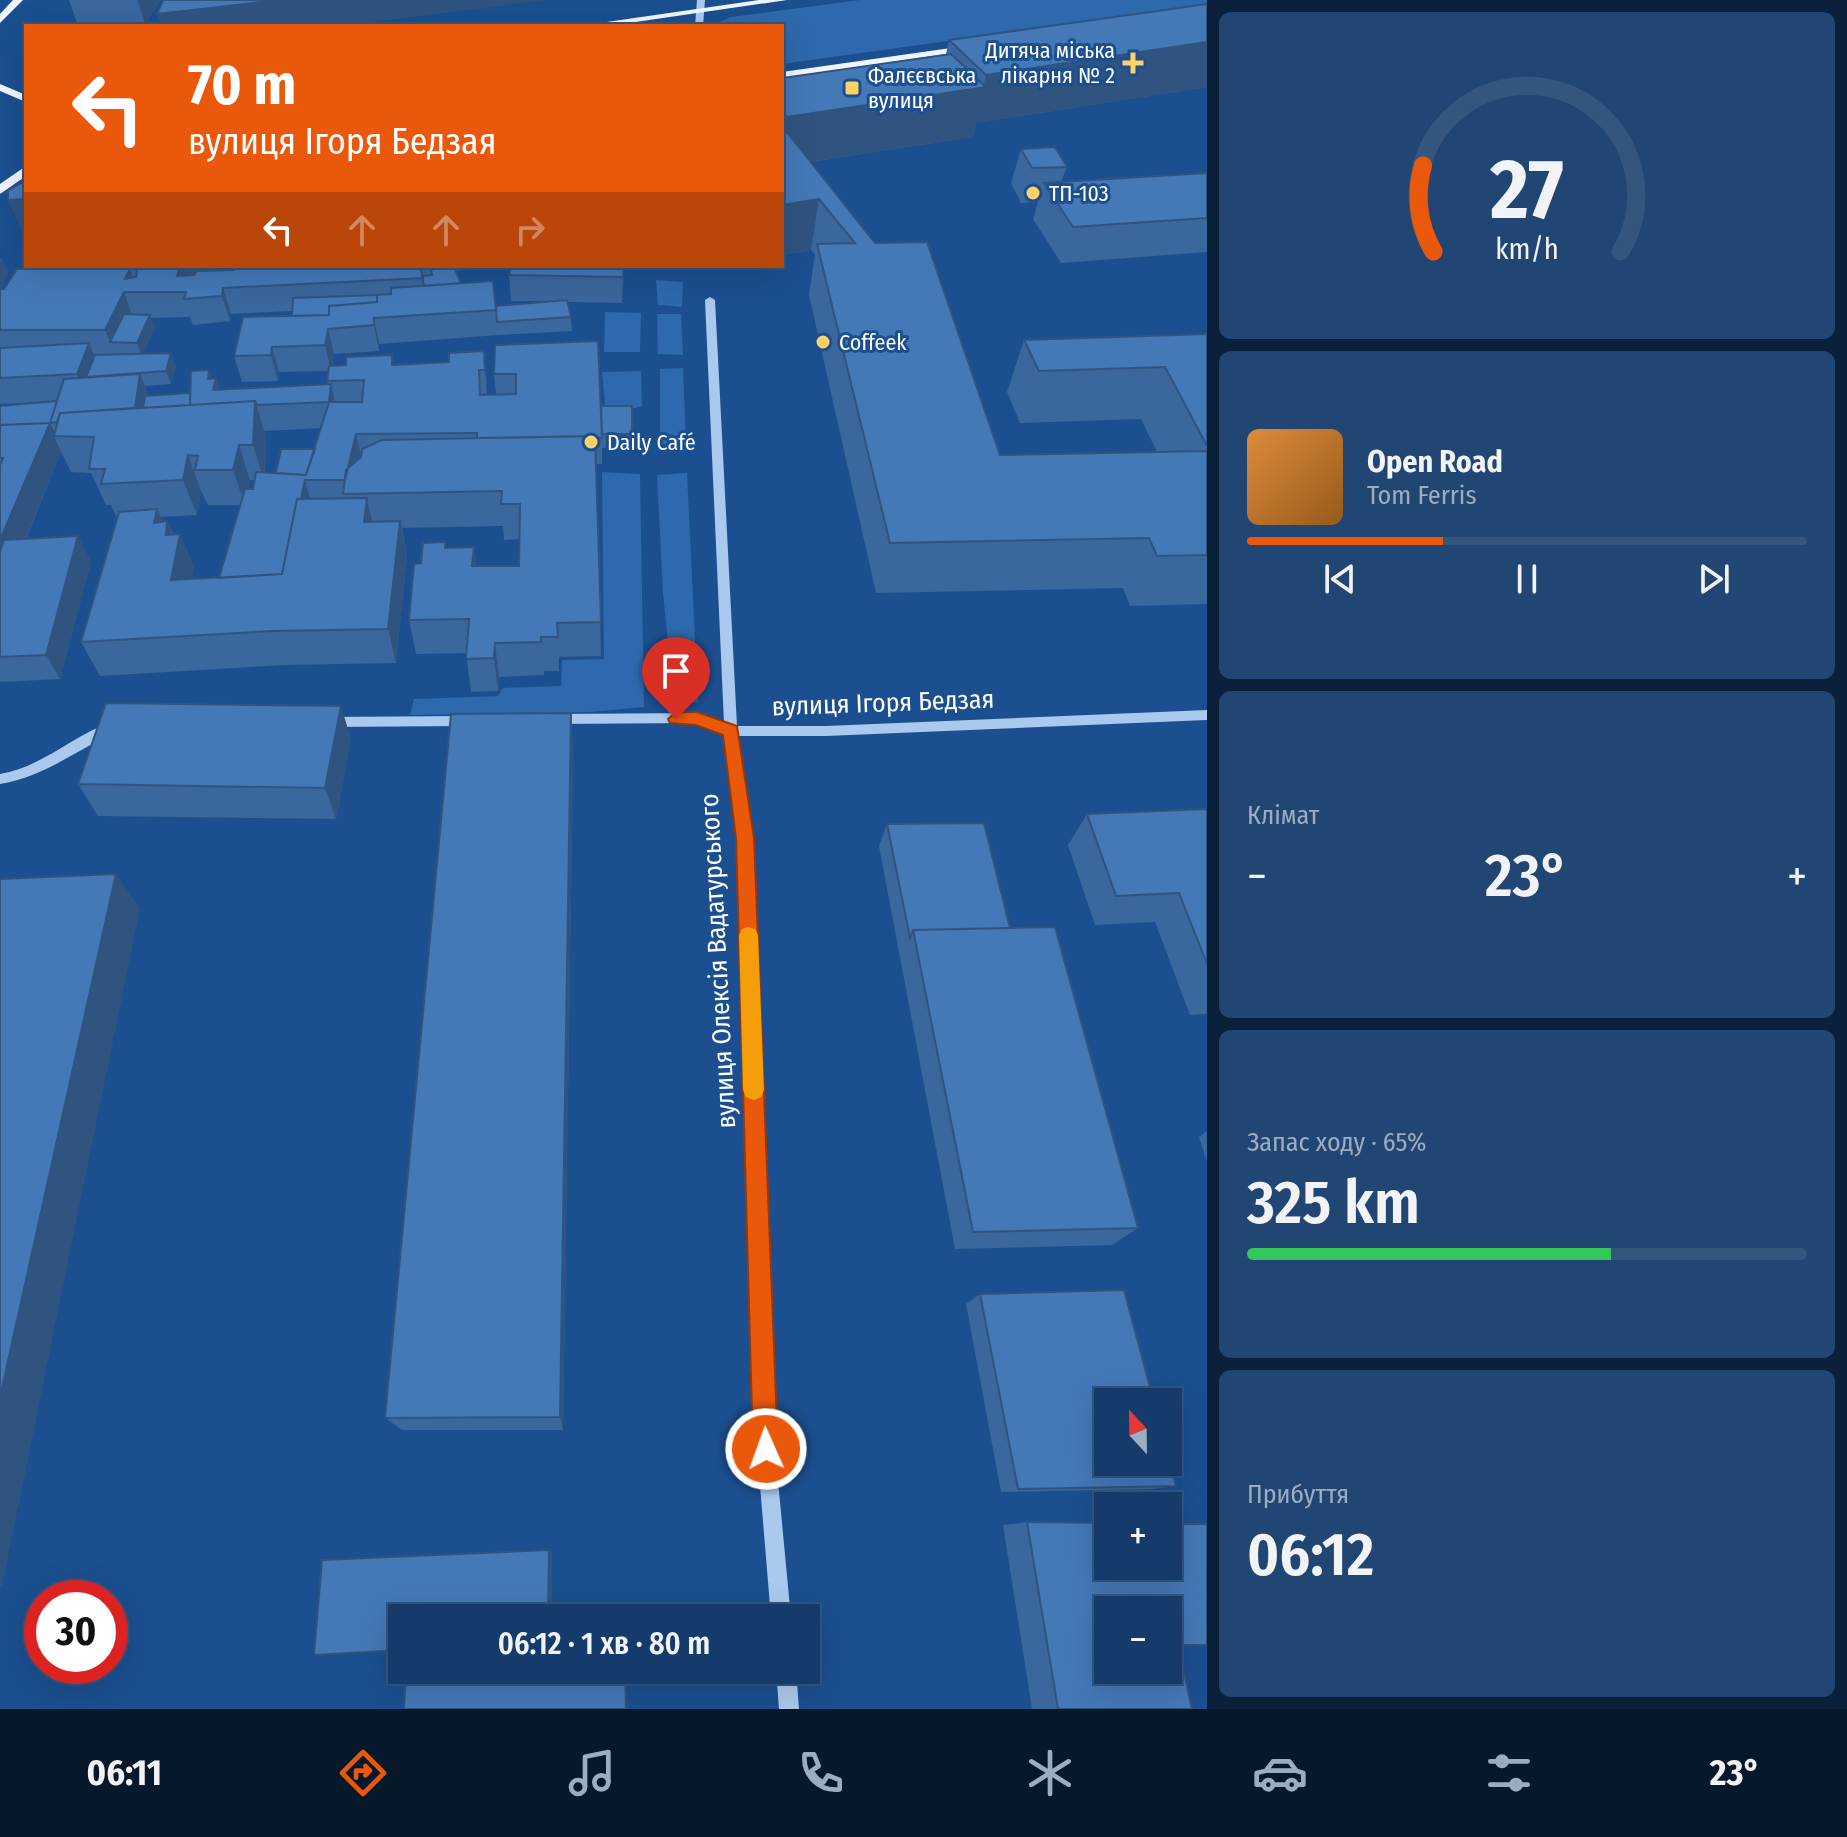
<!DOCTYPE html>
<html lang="uk">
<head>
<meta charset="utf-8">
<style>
	:root { --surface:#143b6b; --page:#214673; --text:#f1f3f6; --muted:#9dadc1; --line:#33557e; --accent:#ea580c }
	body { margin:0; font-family:"Fira Sans Condensed",sans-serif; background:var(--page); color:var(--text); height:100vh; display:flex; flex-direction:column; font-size:30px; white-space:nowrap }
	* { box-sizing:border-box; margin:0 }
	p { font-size:26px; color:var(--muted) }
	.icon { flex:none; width:44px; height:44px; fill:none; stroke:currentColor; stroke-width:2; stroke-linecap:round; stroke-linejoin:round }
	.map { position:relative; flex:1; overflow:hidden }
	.sheet { display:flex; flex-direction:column; gap:12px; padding:12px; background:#0b203b; width:640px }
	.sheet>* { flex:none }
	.hud { position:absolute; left:24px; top:24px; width:760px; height:244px; border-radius:0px; box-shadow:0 8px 32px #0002,0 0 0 2px var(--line); background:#ea580c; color:#fff; overflow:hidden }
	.needle { width:52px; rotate:338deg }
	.fabs { position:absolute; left:1094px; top:1388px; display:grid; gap:16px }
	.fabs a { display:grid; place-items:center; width:88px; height:88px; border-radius:0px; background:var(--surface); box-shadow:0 8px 32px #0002,0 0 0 2px var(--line); font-size:40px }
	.speed { position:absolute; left:24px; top:1580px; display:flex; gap:16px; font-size:40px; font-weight:700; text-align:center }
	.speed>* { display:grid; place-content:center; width:104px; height:104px; border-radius:50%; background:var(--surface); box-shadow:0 8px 32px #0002,0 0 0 2px var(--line); line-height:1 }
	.speed .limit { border:12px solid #d22; background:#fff; color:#111 }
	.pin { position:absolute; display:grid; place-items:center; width:68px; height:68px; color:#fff; margin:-82px -34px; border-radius:50% 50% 50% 0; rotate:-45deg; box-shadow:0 0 8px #0007 }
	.pin .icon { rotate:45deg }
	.me { position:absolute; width:88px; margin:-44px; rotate:358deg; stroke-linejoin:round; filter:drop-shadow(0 0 6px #0008) }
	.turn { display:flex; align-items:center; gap:28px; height:168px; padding:0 32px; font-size:36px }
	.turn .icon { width:104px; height:104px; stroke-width:2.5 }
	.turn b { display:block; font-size:56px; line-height:68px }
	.lanes { display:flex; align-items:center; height:76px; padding:0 32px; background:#0003; justify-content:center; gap:40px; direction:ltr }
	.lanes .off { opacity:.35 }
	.big { font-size:60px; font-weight:600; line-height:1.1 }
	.sheet .tile { flex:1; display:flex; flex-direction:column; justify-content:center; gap:12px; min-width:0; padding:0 28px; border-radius:12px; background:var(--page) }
	.sheet .dial { align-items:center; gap:0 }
	.dial svg { height:208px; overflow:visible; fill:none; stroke:var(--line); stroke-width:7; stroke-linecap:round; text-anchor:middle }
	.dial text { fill:var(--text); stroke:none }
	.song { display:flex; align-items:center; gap:24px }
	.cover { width:96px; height:96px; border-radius:12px; background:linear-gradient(135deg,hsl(30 70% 55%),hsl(30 70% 35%)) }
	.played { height:8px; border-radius:4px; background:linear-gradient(90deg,var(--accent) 35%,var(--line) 35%) }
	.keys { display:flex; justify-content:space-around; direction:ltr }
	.heat { display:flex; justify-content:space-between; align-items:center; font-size:44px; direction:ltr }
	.charge { height:12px; border-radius:6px; background:linear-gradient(90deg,#34c759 65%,var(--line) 0) }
	.trip { position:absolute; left:388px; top:1604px; width:432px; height:80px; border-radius:0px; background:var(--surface); box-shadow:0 8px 32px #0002,0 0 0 2px var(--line); font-weight:600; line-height:80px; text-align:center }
	.tab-bar { display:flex; height:128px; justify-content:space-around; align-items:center; background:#08182b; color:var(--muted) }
	.tab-bar .icon { width:56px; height:56px }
	.tab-bar .current { color:var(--accent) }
	.tab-bar b { font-size:36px; color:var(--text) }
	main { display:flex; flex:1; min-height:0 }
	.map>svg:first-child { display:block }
	.green { fill:#2e69ad }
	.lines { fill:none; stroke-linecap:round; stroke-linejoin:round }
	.minor { fill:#a9c9ee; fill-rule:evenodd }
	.major { fill:#f0f6ff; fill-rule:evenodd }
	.wall { fill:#3a679d; fill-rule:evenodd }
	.shaded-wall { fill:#305480 }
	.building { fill:#4478b7; stroke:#305480; stroke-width:2; fill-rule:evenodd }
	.route { fill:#ea580c; stroke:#983908; stroke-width:2 }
	.slow { fill:#f59e0b }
	.poi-dot { fill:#ffd166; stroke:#1b4f8f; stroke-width:3 }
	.labels { text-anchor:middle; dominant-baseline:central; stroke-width:6; stroke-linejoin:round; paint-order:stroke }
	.far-poi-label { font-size:22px; fill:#fff; stroke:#1b4f8f; text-anchor:start }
	.street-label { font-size:26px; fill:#fff; stroke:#1b4f8f }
</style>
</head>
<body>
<main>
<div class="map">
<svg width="1207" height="1709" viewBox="0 0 1207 1709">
	<rect width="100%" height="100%" fill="#1b4f8f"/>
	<!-- green -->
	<path class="green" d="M860,0H1207V5L782,64V26H720V22L731,17Z
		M656,280L683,282L682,307L658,305Z
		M605,312L641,313L640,352H604Z
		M657,314H681L683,355L658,354Z
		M683,368L686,444H660V369Z
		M641,371L642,406L606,416L602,372Z
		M602,472L640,474L644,707L590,712L410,715L414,699L498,696L503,688L561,686L562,660L604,659Z
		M687,473L698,702L674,704L663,593L657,475Z"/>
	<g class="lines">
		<!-- minor -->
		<path class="minor" d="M697,0H705L703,26H695Z
			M710,297L715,300L737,726H826L1207,710V720L826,736H738L752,838L775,1449L791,1618H771L757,1449L738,838L725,734L696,723L555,724L549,719L555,714L697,713L724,723L705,300Z
			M466,716L472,721L466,726L327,727L321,722L327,717Z
			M111,722L116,723L117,727L116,731C78,750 43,777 0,784V774C42,767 72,736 111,722Z
			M776,1670H796L799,1709H779Z"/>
		<!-- major -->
		<path class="major" d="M13,0H23L0,23V14Z
			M759,0H787L608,26H579Z
			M972,45L977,48L976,50L782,78V72Z
			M0,84L26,95V102L0,91Z
			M26,166V176L0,194V184Z"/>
	</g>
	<!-- wall -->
	<path class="wall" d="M69,0H161L145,24L77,23Z
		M1207,4V87L976,123L973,137L810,162L1000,455L1157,452L1141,419L1020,423L1007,392L1024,340L1207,334V604L1130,606L1123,588L876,593L809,295L815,255L811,250L782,255V78L946,54L949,40Z
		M1021,149L1067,167L1061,182L1207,173V252L1061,263L1033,219L1038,202L1021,203L1011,183Z
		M0,258L8,272L1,289H4L78,269L77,266H217L218,270L307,266H431V269H438V268H432V266H479V269L456,271L461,283L496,306L550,301H511L509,275L624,266L622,303L567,302L571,317L572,331L499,335L379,344V351L334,354L332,366L449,362L484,351L487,394H496L494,374L495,345L601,412L632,406V447L602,448V464H596L601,656L559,657V671H544V675L499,677L498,691L471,692L466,653L416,654L409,620L421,563L446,548L474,547L476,566H519L520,539L504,540L503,526L402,528L407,556L396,663L284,665L100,676L81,642L117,518L111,505H106L91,473L71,472L61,452L26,539L91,561L60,679L0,682V406L47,402L0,404ZM292,311V316L234,356L242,382L278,381L279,372L328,371V384L220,390L216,378L212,379L190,393L148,396L145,386L171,384L176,366L171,353L143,354L155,328L151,318L190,317L193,325L230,321L231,314ZM321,428L315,449L276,473L265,472L266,437L264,431ZM250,480H254L253,489H248ZM201,491L208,505H240L219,578L192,579L194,568L180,534H173L167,521H162L160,517L197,515Z
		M571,713L573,760L563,1430H402L385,1418Z
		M351,739L336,819L98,816L78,784Z
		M1207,809V1014L1190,1015L1155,922L1095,925L1068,845L1087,814Z
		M887,824L1138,1228L1112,1245L955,1249L879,846Z
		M1207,1131V1162L1199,1137Z
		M980,1294L1176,1486L1153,1489L1001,1492L966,1304Z
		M1027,1522L1178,1645L1192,1709H1032L1003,1525Z
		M549,1550L552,1552L551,1617L622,1614L623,1618H402Z"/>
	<!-- shaded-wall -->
	<path class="shaded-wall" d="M138,0H161L145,24L138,1Z
		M279,0H474L475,9L341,26H161L157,14Z
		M474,0H544L475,9Z
		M1207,42V87L976,123L973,137L782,166V154L787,117L983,88L986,75Z
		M23,199L26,205V235L24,236L8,200Z
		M819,199L811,250L782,255V205Z
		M2,258L8,272L0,292V262Z
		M180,266H217L218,279L177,276Z
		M624,266V281L622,303L623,277Z
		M130,269L138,292L125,279Z
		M223,288L231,314L230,321L222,296Z
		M124,292L133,318L110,342L105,330Z
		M150,315L155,328L142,356L137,343Z
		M374,318L379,344V351L374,325Z
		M328,329L334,354L331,371L325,345Z
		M89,343L100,369L82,387L77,374Z
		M272,347L279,372L278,381L271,355Z
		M484,351L487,377V396L485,370Z
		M171,353L176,366L171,384L166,371Z
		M209,370L214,386L216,378L225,404L224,407L208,379Z
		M133,372L138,385L140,374L150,400L134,418Z
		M331,384L337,410L329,402Z
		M255,401L266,437L264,480L253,445Z
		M50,423L57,437L54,436L61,452L13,569L0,608V540Z
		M356,434L362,460L345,480Z
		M239,445L250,480L245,505L233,470Z
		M188,455L201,491L197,515L183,480Z
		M305,480L312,506L286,584Z
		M367,498L375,533L364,522Z
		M157,509L166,530L167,521L177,546L180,534L194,568L186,615L171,580L154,523Z
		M400,521L407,556L396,663L388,629Z
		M78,536L91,561L60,679L46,655Z
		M474,547L478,582L472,566Z
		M495,643L499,677L498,691L494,658Z
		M341,706L351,739L336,819L325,788Z
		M571,713L573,760L563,1430L560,1417Z
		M116,874L140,908L2,1586H0V1397Z
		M549,1550L552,1552L551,1617L550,1618H548Z"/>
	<!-- building -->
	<path class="building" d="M163,0H279L157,14Z
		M1207,4V42L986,75L949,40Z
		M951,54L986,87L787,117L784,114H782V78Z
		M782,131H786L875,243L927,242L1000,455L1207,451V555L1157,556L1149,538L890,543L817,244L855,243L819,199L782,205Z
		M1055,147L1067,167L1032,168L1021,149Z
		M1207,173V218L1073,227L1044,183Z
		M23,182H26V212L23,213V199L8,200V190Z
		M138,266H180L177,276L194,275L197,271L234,270L235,266H258L257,269L307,266H420L423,278L223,288L222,296L184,299L186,292H124L105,330H0V289H4L17,269H130L125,279L136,277Z
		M511,266H624L623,277L509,275Z
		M454,267L461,283L424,286L422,276L432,275L431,269Z
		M493,281L496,310L374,318V325L328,329L325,345L272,347L271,355L234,356L243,317L329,315V306L377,302V295L391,294V288Z
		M377,295V302L329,306V315L292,316L293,298L379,295Z
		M567,300L571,317L497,322L496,306Z
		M124,314L150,315L137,343L110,342Z
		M1207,334V446L1165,367L1039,371L1024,340Z
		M598,341L602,438H595V436L477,438V433L356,434L345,480H305L301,499H297L282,574L219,578L245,489H253L256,472L306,475L329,402H362L364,380L327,381L329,366L346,365V357L392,355V365L449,362V353L484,351L485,370H479L480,395L516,394V374H494L495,345Z
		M89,343L77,374L0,378V348Z
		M171,353L166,371L86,377L95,355Z
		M209,370L208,379L216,378L213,390L331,384L329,402L257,405L255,401L190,405L191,371Z
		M140,374L135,408L60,413L57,422L50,423L0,540V465L3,458H0V425L50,423L64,379Z
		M190,393V405L143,408L145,396Z
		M57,401L50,423L0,425V406Z
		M255,401L253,445H239L233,470H195L198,456L188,455L183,480L101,484L105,469H89L94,437L54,436L60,413Z
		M601,406H632V434H602Z
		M595,436L601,622L557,623L558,637H541V642L495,643L494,658L466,659L469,619L409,620L414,564L421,563L423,543L445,542V548L474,547L472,566H519L520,504H501L502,491L343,494L346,470L361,457L362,449L382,440Z
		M281,449H315L306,475L276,473Z
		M367,498L364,522L400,521L388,629L272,631L81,642L119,512L157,509L154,523L167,521L166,535L180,534L171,580L282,574L297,499Z
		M78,536L46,655L0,657V551L4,540Z
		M106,703L341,706L325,788L78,784Z
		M571,713L560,1417L385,1418L451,714Z
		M1207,809V964L1179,893L1116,896L1087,814Z
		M984,823L1010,928L913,930L910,938L887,824Z
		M116,874L0,1397V879Z
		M1055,927L1138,1228L973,1232L913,930Z
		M1124,1290L1154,1402H1108V1462H1168V1456L1176,1486L1018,1489L980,1294Z
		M1027,1522L1108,1523V1566H1168V1524H1207V1645H1178L1192,1709H1058ZM1108,1610H1168V1670H1108Z
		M549,1550L548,1618H402V1650L314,1655L322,1560Z
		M623,1616V1618H582Z
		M406,1670H625L626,1709H404Z"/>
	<!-- route -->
	<path class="route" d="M676,712H697L737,726L754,838L778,1449L774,1458L766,1461L757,1458L753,1449L736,838L723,735L696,725L670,723L668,719Z"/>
	<!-- slow -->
	<path class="slow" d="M748,927L755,929L758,935L764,1090L761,1097L754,1100L746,1097L743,1090L739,935L742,929Z"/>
	<!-- markers -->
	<g class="poi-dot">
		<path d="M1129 51h8v8h8v8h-8v8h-8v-8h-8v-8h8z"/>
		<rect x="844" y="80" width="16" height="16" rx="4"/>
		<circle cx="1033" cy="193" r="8"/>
		<circle cx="823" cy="342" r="8"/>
		<circle cx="591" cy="442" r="8"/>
	</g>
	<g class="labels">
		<!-- far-poi labels -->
		<g class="far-poi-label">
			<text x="1115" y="50" text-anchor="end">Дитяча міська<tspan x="1115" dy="25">лікарня № 2</tspan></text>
			<text x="868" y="75">Фалєєвська<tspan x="868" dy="25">вулиця</tspan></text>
			<text x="1049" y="193">ТП-103</text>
			<text x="839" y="342">Coffeek</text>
			<text x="607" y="442">Daily Café</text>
		</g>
		<!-- street labels -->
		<g class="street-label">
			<text transform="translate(883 703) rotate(-2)">вулиця Ігоря Бедзая</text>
			<text transform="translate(718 961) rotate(-93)">вулиця Олексія Вадатурського</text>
		</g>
	</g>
</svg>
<div class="fabs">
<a><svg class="needle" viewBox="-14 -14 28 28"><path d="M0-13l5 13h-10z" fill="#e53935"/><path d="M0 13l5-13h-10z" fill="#9dadc1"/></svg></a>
<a>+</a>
<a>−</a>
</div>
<div class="speed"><div class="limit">30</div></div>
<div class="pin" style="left:676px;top:719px;background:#d93025"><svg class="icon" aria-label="arrive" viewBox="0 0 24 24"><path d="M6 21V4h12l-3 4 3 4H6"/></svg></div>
<svg class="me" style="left:766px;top:1449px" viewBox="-20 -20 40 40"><circle r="17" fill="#ea580c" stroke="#fff" stroke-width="3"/><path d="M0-11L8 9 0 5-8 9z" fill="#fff"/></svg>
<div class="trip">06:12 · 1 хв · 80 m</div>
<div class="hud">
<div class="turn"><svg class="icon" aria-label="left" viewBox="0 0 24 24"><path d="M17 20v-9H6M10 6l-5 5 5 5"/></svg><div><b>70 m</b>вулиця Ігоря Бедзая</div></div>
<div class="lanes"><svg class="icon" aria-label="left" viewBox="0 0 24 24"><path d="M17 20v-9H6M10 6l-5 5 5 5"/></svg><svg class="icon off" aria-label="ahead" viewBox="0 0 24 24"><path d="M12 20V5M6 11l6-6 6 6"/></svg><svg class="icon off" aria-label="ahead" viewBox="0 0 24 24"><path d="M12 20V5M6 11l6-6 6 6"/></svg><svg class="icon off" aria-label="right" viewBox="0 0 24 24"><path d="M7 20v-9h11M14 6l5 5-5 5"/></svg></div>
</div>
</div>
<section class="sheet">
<div class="tile dial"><svg viewBox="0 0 100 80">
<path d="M14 69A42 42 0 1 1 86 69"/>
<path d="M14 69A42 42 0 0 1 10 36" stroke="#ea580c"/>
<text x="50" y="56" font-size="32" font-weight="700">27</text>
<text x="50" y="72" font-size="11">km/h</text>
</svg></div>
<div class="tile">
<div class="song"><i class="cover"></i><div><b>Open Road</b><p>Tom Ferris</p></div></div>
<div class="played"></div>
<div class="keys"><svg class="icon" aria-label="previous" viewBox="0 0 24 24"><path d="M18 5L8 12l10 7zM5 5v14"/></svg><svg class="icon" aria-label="pause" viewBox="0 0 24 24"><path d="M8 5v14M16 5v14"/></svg><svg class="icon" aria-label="next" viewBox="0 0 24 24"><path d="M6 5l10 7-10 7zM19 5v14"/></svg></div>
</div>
<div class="tile"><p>Клімат</p>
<div class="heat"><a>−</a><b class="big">23°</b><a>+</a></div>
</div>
<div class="tile"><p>Запас ходу · 65%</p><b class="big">325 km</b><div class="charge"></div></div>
<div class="tile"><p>Прибуття</p><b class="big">06:12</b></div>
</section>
</main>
<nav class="tab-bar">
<b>06:11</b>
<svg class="icon current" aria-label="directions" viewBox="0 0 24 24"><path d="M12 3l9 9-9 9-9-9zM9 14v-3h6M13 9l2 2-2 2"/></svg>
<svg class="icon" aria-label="music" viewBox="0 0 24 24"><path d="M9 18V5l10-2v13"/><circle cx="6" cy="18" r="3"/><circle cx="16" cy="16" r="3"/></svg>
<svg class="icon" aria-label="phone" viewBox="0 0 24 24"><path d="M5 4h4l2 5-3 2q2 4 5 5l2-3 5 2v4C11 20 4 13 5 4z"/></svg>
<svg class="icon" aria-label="climate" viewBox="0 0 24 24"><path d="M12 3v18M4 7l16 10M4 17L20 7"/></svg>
<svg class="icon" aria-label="car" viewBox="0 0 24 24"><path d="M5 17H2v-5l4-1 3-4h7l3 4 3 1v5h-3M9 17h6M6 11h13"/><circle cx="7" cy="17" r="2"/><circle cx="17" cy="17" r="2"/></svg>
<svg class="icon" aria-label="filters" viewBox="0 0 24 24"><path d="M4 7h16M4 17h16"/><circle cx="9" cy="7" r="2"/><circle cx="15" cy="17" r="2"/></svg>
<b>23°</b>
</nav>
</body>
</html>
